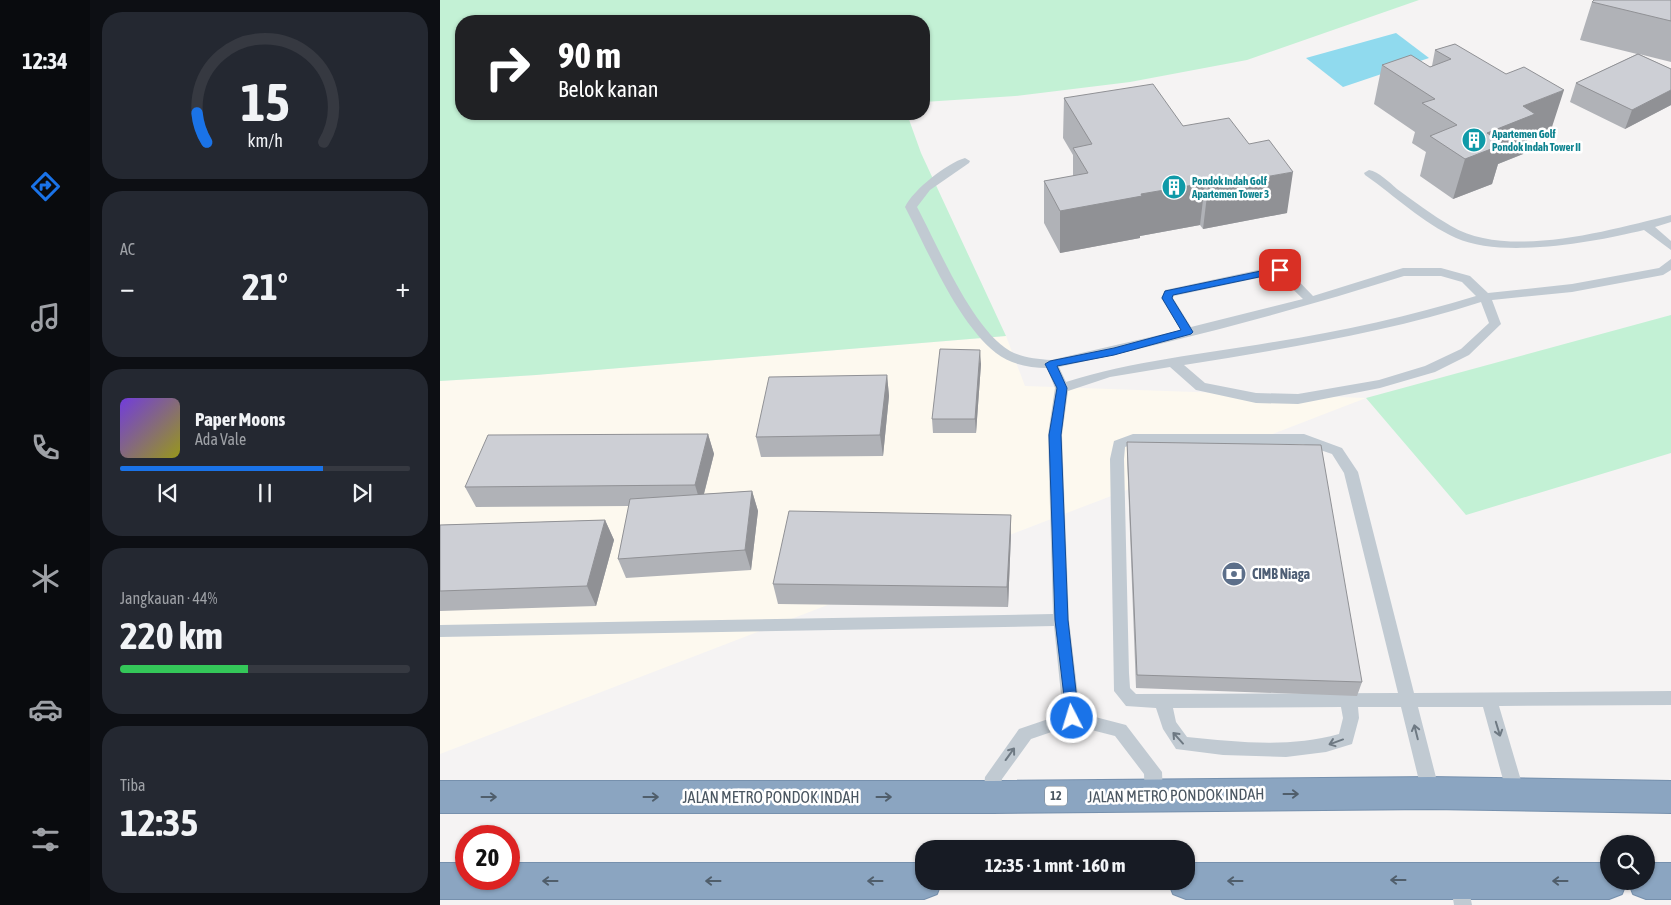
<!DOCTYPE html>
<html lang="id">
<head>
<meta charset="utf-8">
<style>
	:root { --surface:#171b24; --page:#242831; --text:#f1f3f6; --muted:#9ea1a6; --line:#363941; --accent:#1a73e8 }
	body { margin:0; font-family:"Asap Condensed",sans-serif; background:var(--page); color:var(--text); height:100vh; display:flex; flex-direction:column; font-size:19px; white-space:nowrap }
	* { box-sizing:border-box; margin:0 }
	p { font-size:16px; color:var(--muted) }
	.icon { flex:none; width:28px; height:28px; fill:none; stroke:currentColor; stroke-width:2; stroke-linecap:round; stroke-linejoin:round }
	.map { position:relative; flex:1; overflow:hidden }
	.side { display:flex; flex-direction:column; gap:12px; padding:12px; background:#0d0f14; width:350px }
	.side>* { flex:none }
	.banner { position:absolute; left:15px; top:15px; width:475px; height:105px; border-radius:20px; box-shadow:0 1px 4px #0004; background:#202124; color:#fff; overflow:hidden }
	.buttons { position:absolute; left:1160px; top:835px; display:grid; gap:10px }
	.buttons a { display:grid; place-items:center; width:55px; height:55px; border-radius:50%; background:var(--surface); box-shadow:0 1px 4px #0004; font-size:25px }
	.speed { position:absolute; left:15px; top:825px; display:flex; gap:10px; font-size:25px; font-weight:700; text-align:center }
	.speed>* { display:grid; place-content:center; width:65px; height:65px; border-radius:50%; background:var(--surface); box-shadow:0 1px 4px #0004; line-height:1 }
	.speed .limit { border:8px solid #d22; background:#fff; color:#111 }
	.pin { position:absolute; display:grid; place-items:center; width:42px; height:42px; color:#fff; margin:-21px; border-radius:10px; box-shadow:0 2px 8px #0006 }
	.me { position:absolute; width:55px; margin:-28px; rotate:355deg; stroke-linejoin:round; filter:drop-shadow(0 0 4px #0008) }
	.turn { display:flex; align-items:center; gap:18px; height:105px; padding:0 20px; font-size:22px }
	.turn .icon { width:65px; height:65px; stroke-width:2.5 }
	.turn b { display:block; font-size:35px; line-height:42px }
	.big { font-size:38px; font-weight:700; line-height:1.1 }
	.side .tile { flex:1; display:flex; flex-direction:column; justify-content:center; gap:8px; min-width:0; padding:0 18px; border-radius:20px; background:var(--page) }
	.side .dial { align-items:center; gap:0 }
	.dial svg { height:130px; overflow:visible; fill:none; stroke:var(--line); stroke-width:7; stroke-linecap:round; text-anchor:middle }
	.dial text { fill:var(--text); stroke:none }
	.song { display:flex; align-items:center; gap:15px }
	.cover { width:60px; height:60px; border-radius:8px; background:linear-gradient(135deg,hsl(260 70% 55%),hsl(60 70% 35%)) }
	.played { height:5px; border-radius:2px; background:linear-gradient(90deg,var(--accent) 70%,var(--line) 70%) }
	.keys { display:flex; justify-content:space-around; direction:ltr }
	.heat { display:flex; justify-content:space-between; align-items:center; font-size:28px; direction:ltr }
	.charge { height:8px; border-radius:4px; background:linear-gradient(90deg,#34c759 44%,var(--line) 0) }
	.trip { position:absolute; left:475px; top:840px; width:280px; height:50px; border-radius:20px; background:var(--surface); box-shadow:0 1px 4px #0004; font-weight:700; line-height:50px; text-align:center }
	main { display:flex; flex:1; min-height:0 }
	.dock { display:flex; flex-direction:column; width:90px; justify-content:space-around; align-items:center; background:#090b0e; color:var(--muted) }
	.dock .icon { width:35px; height:35px }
	.dock .on { color:var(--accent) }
	.dock b { font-size:22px; color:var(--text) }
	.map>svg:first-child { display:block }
	.commercial { fill:#fdf9ef }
	.green { fill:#c3f1d5 }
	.water { fill:#90daee }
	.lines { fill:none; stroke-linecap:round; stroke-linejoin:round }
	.highway-casing { stroke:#7690ad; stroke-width:2 }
	.lane { fill:#c1cad2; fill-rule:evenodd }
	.highway { fill:#8ba5c1; fill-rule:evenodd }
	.wall { fill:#b0b2b7 }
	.shaded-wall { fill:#909195 }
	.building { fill:#cdcfd5; stroke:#909195 }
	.oneway { stroke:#6e7983 }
	.oneway2 { stroke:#505e6b }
	.route { fill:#1a73e8; stroke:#114b97 }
	.labels { text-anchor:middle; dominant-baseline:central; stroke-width:5; stroke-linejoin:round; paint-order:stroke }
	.far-culture-label { font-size:11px; font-weight:bold; fill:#0d838f; stroke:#fff; text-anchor:start }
	.shield { fill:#fff; stroke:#808990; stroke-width:1 }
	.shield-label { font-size:12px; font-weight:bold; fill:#4a5661 }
	.service-label { font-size:14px; font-weight:bold; fill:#4e5e75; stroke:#fff; text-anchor:start }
	.near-street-label { font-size:16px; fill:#4a5661; stroke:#fff }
</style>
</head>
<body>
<main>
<nav class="dock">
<b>12:34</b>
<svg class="icon on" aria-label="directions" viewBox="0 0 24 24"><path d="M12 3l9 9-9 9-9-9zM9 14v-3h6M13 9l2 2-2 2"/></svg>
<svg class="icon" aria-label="music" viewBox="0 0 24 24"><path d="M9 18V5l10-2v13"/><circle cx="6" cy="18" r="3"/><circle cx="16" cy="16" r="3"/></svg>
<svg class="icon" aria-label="phone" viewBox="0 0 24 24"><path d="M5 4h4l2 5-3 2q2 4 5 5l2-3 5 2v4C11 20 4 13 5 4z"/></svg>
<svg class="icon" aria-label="climate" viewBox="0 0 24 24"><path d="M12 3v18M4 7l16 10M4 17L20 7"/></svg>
<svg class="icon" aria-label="car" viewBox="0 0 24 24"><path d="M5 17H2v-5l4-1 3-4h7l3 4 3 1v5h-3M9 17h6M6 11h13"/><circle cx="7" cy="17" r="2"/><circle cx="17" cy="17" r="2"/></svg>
<svg class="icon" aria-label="filters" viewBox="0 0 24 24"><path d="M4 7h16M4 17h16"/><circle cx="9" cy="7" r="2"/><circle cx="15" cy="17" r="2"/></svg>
</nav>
<section class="side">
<div class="tile dial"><svg viewBox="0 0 100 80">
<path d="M14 69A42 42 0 1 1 86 69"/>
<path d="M14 69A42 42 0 0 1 8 51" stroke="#1a73e8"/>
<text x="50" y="56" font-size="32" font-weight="700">15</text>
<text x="50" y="72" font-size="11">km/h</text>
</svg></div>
<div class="tile"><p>AC</p>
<div class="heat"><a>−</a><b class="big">21°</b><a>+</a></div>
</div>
<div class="tile">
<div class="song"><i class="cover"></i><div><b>Paper Moons</b><p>Ada Vale</p></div></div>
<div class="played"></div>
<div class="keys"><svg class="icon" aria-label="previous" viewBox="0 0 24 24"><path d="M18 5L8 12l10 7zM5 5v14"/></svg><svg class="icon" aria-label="pause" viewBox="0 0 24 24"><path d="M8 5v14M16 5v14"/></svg><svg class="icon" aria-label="next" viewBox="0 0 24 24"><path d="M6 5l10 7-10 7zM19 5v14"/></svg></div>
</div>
<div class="tile"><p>Jangkauan · 44%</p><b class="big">220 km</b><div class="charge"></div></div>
<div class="tile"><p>Tiba</p><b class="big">12:35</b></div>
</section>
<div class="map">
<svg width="1231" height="905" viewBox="0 0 1231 905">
	<rect width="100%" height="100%" fill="#f5f3f3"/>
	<!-- commercial -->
	<path class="commercial" d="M566,336L585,386L926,398L0,754V381L96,375Z"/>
	<!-- green -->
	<path class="green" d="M0,0H979L807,60L690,82L575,96L484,102V21H21V114H467L481,153L566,336L96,375L0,381Z
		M1231,315V453L1026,515L926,398Z"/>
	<!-- water -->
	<path class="water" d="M956,33L989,58L903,87L866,58Z"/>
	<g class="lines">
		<defs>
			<path id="highway" d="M991,777L1231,781V813L991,809L552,813H0V781H552Z
				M0,863H26V879H69V863H484V881H502L497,894L484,899H0Z
				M746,863H1169V881H1187L1182,894L1169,899H746L733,894L728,881H746Z
				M1206,863H1231V899H1206L1193,894L1188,881H1206Z"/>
		</defs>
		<!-- highway casing -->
		<use href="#highway" class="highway-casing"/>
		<!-- lane -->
		<path class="lane" d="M525,158L530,161L529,163L490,190L477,207C498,246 532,329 570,351C583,358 597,359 611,360L741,330L721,298L725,290L837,266L846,268L873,296L963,268H1001L1030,276L1048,293L1132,284L1219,268L1231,259V270L1223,275L1132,292L1052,300L1061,324L1029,355L995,372L940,388L858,404L816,403L756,390L730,367L670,377L628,391L622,435L629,620L640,713L686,725L722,772L723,795L720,801L714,803L708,801L705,795L704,774L675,736L632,725L591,739L562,779L558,803L552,805L546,803L543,797L545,777L579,729L623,714L614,626L0,637V625L613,614L608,435L615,388L607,368C589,368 570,364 556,353C517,322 488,251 465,207C473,190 507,163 525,158ZM837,274L863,299L751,327L733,298L734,296ZM964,276H1001L1022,282L1036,296C971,316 902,331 834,342C764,354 693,361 626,382L619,367C735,342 850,312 964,276ZM1041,302L1049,323L1021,349L985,366L939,380L858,394L816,393L765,383L744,365C843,349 945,333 1041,302Z
			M929,170C939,172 949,182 957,189C975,202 992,215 1011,226C1068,260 1170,230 1231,215V222L1215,227L1231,241V250L1204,230C1155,242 1063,259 1016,238C983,223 955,196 925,175L924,173Z
			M693,434H864L902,448L918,472L974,693L1231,691V705L1059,706L1085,794L1082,800L1076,802L1070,800L1067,794L1043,707H978L1000,793L997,799L991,801L985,799L982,793L961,707H918L919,718L912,744L886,752L846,757L783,755L736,749L723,729L716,708L686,706L674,691L670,459L674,441ZM694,444H863L892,454L904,473L958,693L696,694L690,688L689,673L684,459L685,447ZM901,707L903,718L899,734C849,748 797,742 747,737L736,722L733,708Z
			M1019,872L1026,875L1032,905H1014L1010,881L1012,875Z"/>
		<!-- highway -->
		<use href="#highway" class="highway"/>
	</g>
	<!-- wall -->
	<path class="wall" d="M1231,0V62L1199,54L1231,69V105L1185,129L1130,102L1136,83L1197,54L1140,40L1152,2Z
		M1015,44L1111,130L1087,140L1083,154L1058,164L1052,184L1013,199L980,176L986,152L972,143L975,132L934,104L942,65L990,67L992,66L995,50Z
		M624,98L743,126L847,213L763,229L760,225L700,236V238L620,253L604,223V181L633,176V155L623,138Z
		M541,364L536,433H493L492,419Z
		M447,375L449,396L443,456L321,457L316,437Z
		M268,434L274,454L264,494L312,491L318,511L311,570L186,578L178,559L189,506L36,507L25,487Z
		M687,442L922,682L917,696L696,688L687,456Z
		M571,515V534L568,607L338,604L333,584Z
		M165,520L174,540L156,606L0,611V525Z"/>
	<!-- shaded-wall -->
	<path class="shaded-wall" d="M1124,90L1111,130L1087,140L1083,154L1058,164L1052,184L1013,199L1025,159L1047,133L1083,106Z
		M1231,90V105L1185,129L1192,110Z
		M853,172L847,213L763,229L768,187Z
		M765,183L760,225L700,236V238L620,253V211L701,194Z
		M540,350L541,364L536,433L535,419Z
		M447,375L449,396L443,456L440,435Z
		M268,434L274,454L261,505L255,485Z
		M312,491L318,511L311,570L305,550Z
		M571,515V534L568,607L567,587Z
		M165,520L174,540L156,606L147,586Z"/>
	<!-- building -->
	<path class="building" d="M1154,0H1231V21L1152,2Z
		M1015,44L1066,74L1084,67L1124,90L1083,106L1095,114L1047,133L1064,144L1025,159L990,136L1017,125L982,103L995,99L942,65L971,55L990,67L1011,59L995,50Z
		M1198,54L1231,69V90L1192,110L1136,83Z
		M713,84L743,126L789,118L809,144L829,140L853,172L768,187L765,183L701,194L702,196L620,211L604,181L648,173L633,148L652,144L624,98Z
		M500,349L540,350L535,419H492Z
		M447,375L440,435L316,437L329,377Z
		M268,434L255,485L25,487L48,435Z
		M687,442L881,445L922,682L697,675Z
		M312,491L305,550L178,559L190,499Z
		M349,511L571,515L567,587L333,584Z
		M165,520L147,586L0,591V525Z"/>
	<!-- one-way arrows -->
	<defs><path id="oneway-shaft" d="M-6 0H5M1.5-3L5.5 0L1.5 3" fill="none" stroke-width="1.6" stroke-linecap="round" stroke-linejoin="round" transform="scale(1.25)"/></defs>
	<g class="oneway">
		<use href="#oneway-shaft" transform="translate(1058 729) rotate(73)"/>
		<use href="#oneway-shaft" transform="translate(976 732) rotate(-104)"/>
		<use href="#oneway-shaft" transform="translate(738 738) rotate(-132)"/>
		<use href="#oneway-shaft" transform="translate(896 742) rotate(160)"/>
		<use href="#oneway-shaft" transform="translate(570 754) rotate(-54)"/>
	</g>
	<g class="oneway2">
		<use href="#oneway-shaft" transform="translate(851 794)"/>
		<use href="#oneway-shaft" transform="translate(49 797)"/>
		<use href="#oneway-shaft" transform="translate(211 797)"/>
		<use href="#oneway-shaft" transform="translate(444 797)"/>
		<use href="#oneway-shaft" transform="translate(958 880) rotate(180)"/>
		<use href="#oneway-shaft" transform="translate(110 881) rotate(180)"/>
		<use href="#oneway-shaft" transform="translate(273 881) rotate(180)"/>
		<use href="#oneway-shaft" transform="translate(435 881) rotate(180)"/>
		<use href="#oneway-shaft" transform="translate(795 881) rotate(180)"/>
		<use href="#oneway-shaft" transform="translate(1120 881) rotate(-180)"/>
	</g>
	<!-- route -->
	<path class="route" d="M840,267L845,270L843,272L733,295L732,298L753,332L751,334L674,355L617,366L627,388L621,435L628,620L639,718L637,722L632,724L627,722L615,620L609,435L617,388L605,364L610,361L674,348L741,330L722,298L725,291Z"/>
	<!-- icons -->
	<defs>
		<symbol id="building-disc" viewBox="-11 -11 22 22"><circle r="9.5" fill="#0f9aa8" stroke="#fff"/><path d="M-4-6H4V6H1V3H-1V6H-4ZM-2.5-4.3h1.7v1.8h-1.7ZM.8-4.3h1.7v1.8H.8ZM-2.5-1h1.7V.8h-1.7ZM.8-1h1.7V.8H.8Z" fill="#fff"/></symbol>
		<symbol id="bank-disc" viewBox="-11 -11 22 22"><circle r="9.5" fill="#5c6f8a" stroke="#fff"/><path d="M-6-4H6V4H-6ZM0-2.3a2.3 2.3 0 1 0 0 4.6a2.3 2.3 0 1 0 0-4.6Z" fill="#fff"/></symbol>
	</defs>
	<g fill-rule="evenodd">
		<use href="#building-disc" x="1020" y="126" width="28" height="28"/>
		<use href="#building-disc" x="720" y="173" width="28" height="28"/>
		<use href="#bank-disc" x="780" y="560" width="28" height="28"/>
	</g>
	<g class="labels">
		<!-- far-culture labels -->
		<g class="far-culture-label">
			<text x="1052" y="134">Apartemen Golf<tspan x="1052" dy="13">Pondok Indah Tower II</tspan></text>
			<text x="752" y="181">Pondok Indah Golf<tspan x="752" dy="13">Apartemen Tower 3</tspan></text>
		</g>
		<!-- shield labels -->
		<rect class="shield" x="605" y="786.5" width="22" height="19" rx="4"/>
		<g class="shield-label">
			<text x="616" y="796">12</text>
		</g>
		<!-- service labels -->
		<g class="service-label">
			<text x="812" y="574">CIMB Niaga</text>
		</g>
		<!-- near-street labels -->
		<g class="near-street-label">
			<text transform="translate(736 795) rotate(-1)">JALAN METRO PONDOK INDAH</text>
			<text x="331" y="797">JALAN METRO PONDOK INDAH</text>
		</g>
	</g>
</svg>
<div class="buttons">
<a><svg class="icon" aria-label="search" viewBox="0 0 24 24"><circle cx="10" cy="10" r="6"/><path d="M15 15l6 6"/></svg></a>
</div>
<div class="speed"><div class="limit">20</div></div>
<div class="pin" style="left:840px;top:270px;background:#d93025"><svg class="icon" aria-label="arrive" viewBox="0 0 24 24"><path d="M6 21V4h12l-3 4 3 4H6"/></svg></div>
<svg class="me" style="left:632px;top:718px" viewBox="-20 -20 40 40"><circle r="17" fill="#1a73e8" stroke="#fff" stroke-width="3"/><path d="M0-11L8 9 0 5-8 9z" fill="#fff"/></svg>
<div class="trip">12:35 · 1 mnt · 160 m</div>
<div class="banner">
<div class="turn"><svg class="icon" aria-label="right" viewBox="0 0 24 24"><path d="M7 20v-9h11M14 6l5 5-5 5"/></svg><div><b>90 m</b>Belok kanan</div></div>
</div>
</div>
</main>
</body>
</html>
